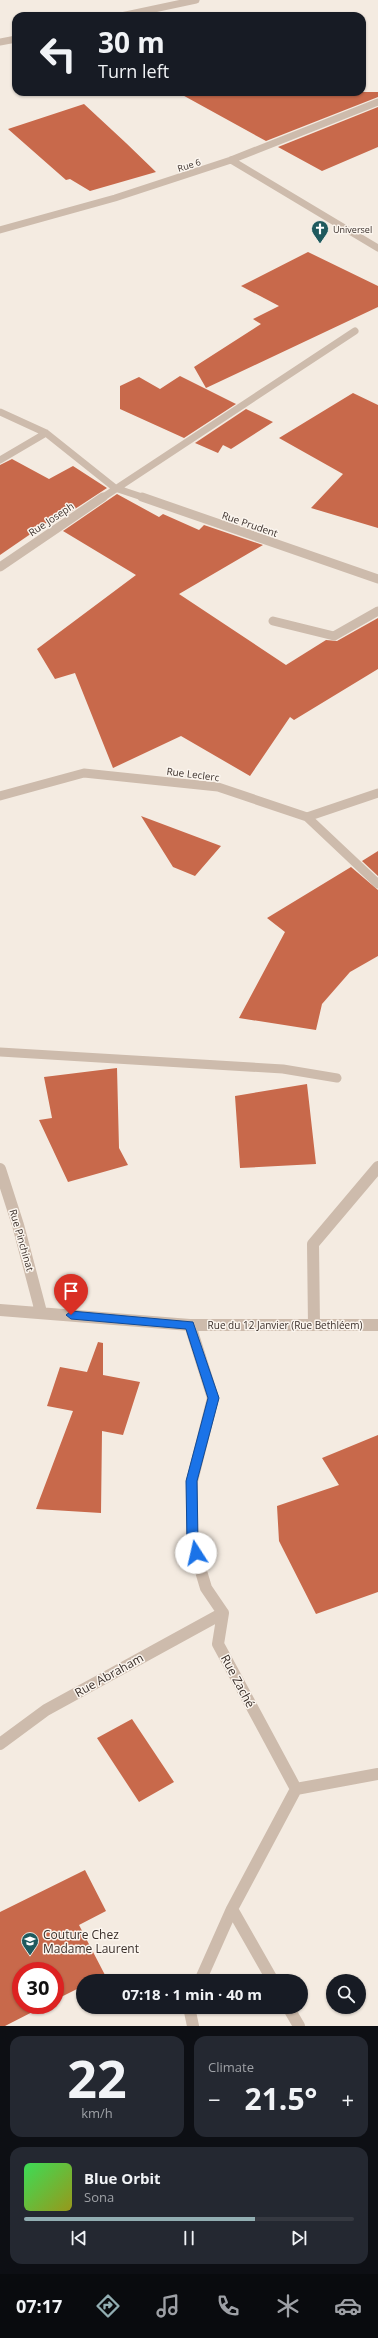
<!DOCTYPE html>
<html lang="en">
<head>
<meta charset="utf-8">
<style>
	:root { --surface:#171b24; --page:#242831; --text:#f1f3f6; --muted:#9ea1a6; --line:#363941; --accent:#92aeb2 }
	body { margin:0; font-family:"Open Sans",sans-serif; background:var(--page); color:var(--text); height:100vh; display:flex; flex-direction:column; font-size:15px; white-space:nowrap }
	* { box-sizing:border-box; margin:0 }
	p { font-size:13px; color:var(--muted) }
	.icon { flex:none; width:22px; height:22px; fill:none; stroke:currentColor; stroke-width:2; stroke-linecap:round; stroke-linejoin:round }
	.map { position:relative; height:2026px; overflow:hidden }
	.side { display:flex; flex-direction:column; gap:10px; padding:10px; background:#0d0f14; flex:1 }
	.side>* { flex:none }
	.hud { position:absolute; left:12px; top:12px; width:354px; height:84px; border-radius:12px; box-shadow:0 1px 3px #0004; background:#171b24; color:var(--text); overflow:hidden }
	.buttons { position:absolute; left:326px; top:1974px; display:grid; gap:8px }
	.buttons a { display:grid; place-items:center; width:40px; height:40px; border-radius:50%; background:var(--surface); box-shadow:0 1px 3px #0004; font-size:20px }
	.speed { position:absolute; left:12px; top:1962px; display:flex; gap:8px; font-size:20px; font-weight:700; text-align:center }
	.speed>* { display:grid; place-content:center; width:52px; height:52px; border-radius:50%; background:var(--surface); box-shadow:0 1px 3px #0004; line-height:1 }
	.speed .limit { border:6px solid #d22; background:#fff; color:#111 }
	.pin { position:absolute; display:grid; place-items:center; width:34px; height:34px; color:#fff; margin:-41px -17px; border-radius:50% 50% 50% 0; rotate:-45deg; box-shadow:0 0 4px #0007 }
	.pin .icon { rotate:45deg }
	.me { position:absolute; width:44px; margin:-22px; rotate:350deg; stroke-linejoin:round; filter:drop-shadow(0 0 3px #0008) }
	.turn { display:flex; align-items:center; gap:14px; height:84px; padding:0 20px; font-size:18px }
	.turn .icon { width:52px; height:52px; stroke-width:2.5 }
	.turn b { display:block; font-size:28px; line-height:34px }
	.big { font-size:30px; font-weight:700; line-height:1.1 }
	.side .tile { flex:1; display:flex; flex-direction:column; justify-content:center; gap:6px; min-width:0; padding:0 14px; border-radius:12px; background:var(--page) }
	.side .dial { align-items:center; gap:0 }
	.dial b { font-size:52px; line-height:1 }
	.song { display:flex; align-items:center; gap:12px }
	.cover { width:48px; height:48px; border-radius:6px; background:linear-gradient(135deg,hsl(130 70% 55%),hsl(60 70% 35%)) }
	.played { height:4px; border-radius:2px; background:linear-gradient(90deg,var(--accent) 70%,var(--line) 70%) }
	.keys { display:flex; justify-content:space-around; direction:ltr }
	.heat { display:flex; justify-content:space-between; align-items:center; font-size:22px; direction:ltr }
	.side .tiles { flex:1; display:grid; gap:10px; grid-template-columns:1fr 1fr }
	.tile:last-child { grid-column:span 2 }
	.trip { position:absolute; left:76px; top:1974px; width:232px; height:40px; border-radius:20px; background:var(--surface); box-shadow:0 1px 3px #0004; font-weight:700; line-height:40px; text-align:center }
	.tabs { display:flex; height:64px; justify-content:space-around; align-items:center; background:#090b0e; color:var(--muted) }
	.tabs .icon { width:28px; height:28px }
	.tabs .current { color:var(--accent) }
	.tabs b { font-size:18px; color:var(--text) }
	.map>svg:first-child { display:block }
	.building { fill:#c8694b }
	.lines { fill:none; stroke-linecap:round; stroke-linejoin:round }
	.minor-far2 { stroke:#cdbbac; stroke-width:7 }
	.minor-far1 { stroke:#cdbbac; stroke-width:9 }
	.minor { stroke:#cdbbac; stroke-width:12 }
	.tertiary { stroke:#cdbbac; stroke-width:7 }
	.route { fill:#1a73e8; stroke:#114b97 }
	.labels { text-anchor:middle; dominant-baseline:central; stroke-width:3; stroke-linejoin:round; paint-order:stroke }
	.far-street-label { font-size:9px; fill:#3b302b; stroke:#fbf5ee }
	.far-poi-label { font-size:9px; fill:#3b302b; stroke:#fbf5ee; text-anchor:start }
	.street-label { font-size:10px; fill:#3b302b; stroke:#fbf5ee }
	.near-street-label { font-size:12px; fill:#3b302b; stroke:#fbf5ee }
	.near-poi-label { font-size:12px; fill:#3b302b; stroke:#fbf5ee; text-anchor:start }
</style>
</head>
<body>
<div class="map">
<svg width="378" height="2026" viewBox="0 0 378 2026">
	<rect width="100%" height="100%" fill="#f4ebe1"/>
	<!-- building -->
	<path class="building" d="M177,92H378V97L266,141Z
		M84,104L126,143L156,172L90,191L70,179L66,180L8,129Z
		M378,107V147L322,171L278,147Z
		M308,252L378,286V307L206,388L194,367L261,324L253,319L279,306L241,286Z
		M180,376L236,404L184,438L120,409V386L139,377L160,389Z
		M353,393L378,405V528L311,508L343,474L279,438Z
		M246,409L273,422L231,449L223,445L218,453L195,443Z
		M12,459L49,479L73,466L107,488L52,524L48,522L0,555V465Z
		M117,494L159,517L163,514L199,530L204,525L263,545L179,594L286,665L326,640L337,641L378,618V669L294,720L290,717L250,776L181,736L113,768L75,673L55,679L37,649L136,575L63,531Z
		M141,816L221,846L195,876L173,867Z
		M378,851V876L362,861Z
		M351,867L378,890V956L350,972L322,1004L316,1030L239,1018L285,932L267,918Z
		M117,1068L119,1148L128,1165L68,1182L39,1120L52,1118L44,1077Z
		M307,1084L316,1164L240,1168L235,1096Z
		M98,1342L103,1343V1375L140,1382L123,1435L102,1431L101,1513L36,1509L73,1411L47,1406L60,1367L87,1372Z
		M378,1435V1592L316,1614L279,1541L277,1506L339,1485L322,1458Z
		M132,1719L174,1782L139,1802L97,1738Z
		M85,1870L106,1911L79,1925L105,1975L93,1981H83V1986L55,2000V1971H21V2005H46L5,2026H0V1912Z"/>
	<g class="lines">
		<!-- minor-far2 -->
		<path class="minor-far2" d="M231,160L378,248
			M0,230L115,198L231,160L378,102
			M0,412L46,433L115,488L145,498
			M0,460L46,433
			M102,498L355,331"/>
		<!-- minor-far1 -->
		<path class="minor-far1" d="M142,497L378,579
			M0,567L103,497
			M273,621L334,636L378,611
			M0,796L84,773L218,787L307,817L378,793
			M307,817L378,884
			M0,1052L283,1069L337,1078"/>
		<!-- minor -->
		<path class="minor" d="M0,1169L18,1225L41,1312
			M0,1310L190,1325H378
			M190,1325L213,1398L192,1481V1541L206,1588L223,1613L218,1644L296,1789L378,1774
			M314,1325L313,1244L378,1167
			M0,1744L46,1710L223,1613
			M232,1909L273,1981
			M200,1981L232,1909L296,1789
			M189,2007L193,2026
			M288,2007L299,2026"/>
		<!-- tertiary -->
		<path class="tertiary" d="M121,16L196,0
			M0,42L16,39"/>
	</g>
	<!-- route -->
	<path class="route" d="M71,1311L193,1322L219,1398L197,1481L198,1541L201,1553L199,1556H192L187,1541L186,1481L208,1398L186,1329L71,1319L66,1315Z"/>
	<!-- icons -->
	<defs>
		<symbol id="church-pin" viewBox="-11 -11 22 30"><path d="M0 17L-7.5 6A9.5 9.5 0 1 1 7.5 6Z" fill="#1f5a5e" stroke="#fbf5ee"/><path d="M-1.2-6h2.4v3.5h3.3v2.4h-3.3V6h-2.4V-.1h-3.3v-2.4h3.3Z" fill="#fff"/></symbol>
		<symbol id="school-pin" viewBox="-11 -11 22 30"><path d="M0 17L-7.5 6A9.5 9.5 0 1 1 7.5 6Z" fill="#1f5a5e" stroke="#fbf5ee"/><path d="M0-5L7-2L0 1L-7-2ZM-4 1L0 2.5L4 1V4Q0 6-4 4Z" fill="#fff"/></symbol>
	</defs>
	<g fill-rule="evenodd">
		<use href="#church-pin" x="310" y="219" width="20" height="27"/>
		<use href="#school-pin" x="20" y="1931" width="20" height="27"/>
	</g>
	<g class="labels">
		<!-- far-street labels -->
		<g class="far-street-label">
			<text transform="translate(189 165) rotate(-18)">Rue 6</text>
		</g>
		<!-- far-poi labels -->
		<g class="far-poi-label">
			<text x="333" y="229">Universel</text>
		</g>
		<!-- street labels -->
		<g class="street-label">
			<text transform="translate(51 519) rotate(-34)">Rue Joseph</text>
			<text transform="translate(250 524) rotate(19)">Rue Prudent</text>
			<text transform="translate(193 774) rotate(7)">Rue Leclerc</text>
			<text transform="translate(22 1240) rotate(74)">Rue Pinchinat</text>
			<text x="285" y="1325">Rue du 12 Janvier (Rue Bethléem)</text>
		</g>
		<!-- near-street labels -->
		<g class="near-street-label">
			<text transform="translate(109 1675) rotate(-29)">Rue Abraham</text>
			<text transform="translate(238 1681) rotate(62)">Rue Zaché</text>
		</g>
		<!-- near-poi labels -->
		<g class="near-poi-label">
			<text x="43" y="1934">Couture Chez<tspan x="43" dy="14">Madame Laurent</tspan></text>
		</g>
	</g>
</svg>
<div class="buttons">
<a><svg class="icon" aria-label="search" viewBox="0 0 24 24"><circle cx="10" cy="10" r="6"/><path d="M15 15l6 6"/></svg></a>
</div>
<div class="speed"><div class="limit">30</div></div>
<div class="pin" style="left:71px;top:1315px;background:#d93025"><svg class="icon" aria-label="arrive" viewBox="0 0 24 24"><path d="M6 21V4h12l-3 4 3 4H6"/></svg></div>
<svg class="me" style="left:196px;top:1553px" viewBox="-20 -20 40 40"><circle r="19" fill="#fff"/><path d="M0-13L10 11 0 6-10 11z" fill="#1a73e8"/></svg>
<div class="trip">07:18 · 1 min · 40 m</div>
<div class="hud">
<div class="turn"><svg class="icon" aria-label="left" viewBox="0 0 24 24"><path d="M17 20v-9H6M10 6l-5 5 5 5"/></svg><div><b>30 m</b>Turn left</div></div>
</div>
</div>
<section class="side">
<div class="tiles">
<div class="tile dial"><b>22</b><p>km/h</p></div>
<div class="tile"><p>Climate</p>
<div class="heat"><a>−</a><b class="big">21.5°</b><a>+</a></div>
</div>
<div class="tile">
<div class="song"><i class="cover"></i><div><b>Blue Orbit</b><p>Sona</p></div></div>
<div class="played"></div>
<div class="keys"><svg class="icon" aria-label="previous" viewBox="0 0 24 24"><path d="M18 5L8 12l10 7zM5 5v14"/></svg><svg class="icon" aria-label="pause" viewBox="0 0 24 24"><path d="M8 5v14M16 5v14"/></svg><svg class="icon" aria-label="next" viewBox="0 0 24 24"><path d="M6 5l10 7-10 7zM19 5v14"/></svg></div>
</div>
</div>
</section>
<nav class="tabs">
<b>07:17</b>
<svg class="icon current" aria-label="directions" viewBox="0 0 24 24"><path d="M12 3l9 9-9 9-9-9zM9 14v-3h6M13 9l2 2-2 2"/></svg>
<svg class="icon" aria-label="music" viewBox="0 0 24 24"><path d="M9 18V5l10-2v13"/><circle cx="6" cy="18" r="3"/><circle cx="16" cy="16" r="3"/></svg>
<svg class="icon" aria-label="phone" viewBox="0 0 24 24"><path d="M5 4h4l2 5-3 2q2 4 5 5l2-3 5 2v4C11 20 4 13 5 4z"/></svg>
<svg class="icon" aria-label="climate" viewBox="0 0 24 24"><path d="M12 3v18M4 7l16 10M4 17L20 7"/></svg>
<svg class="icon" aria-label="car" viewBox="0 0 24 24"><path d="M5 17H2v-5l4-1 3-4h7l3 4 3 1v5h-3M9 17h6M6 11h13"/><circle cx="7" cy="17" r="2"/><circle cx="17" cy="17" r="2"/></svg>
</nav>
</body>
</html>
